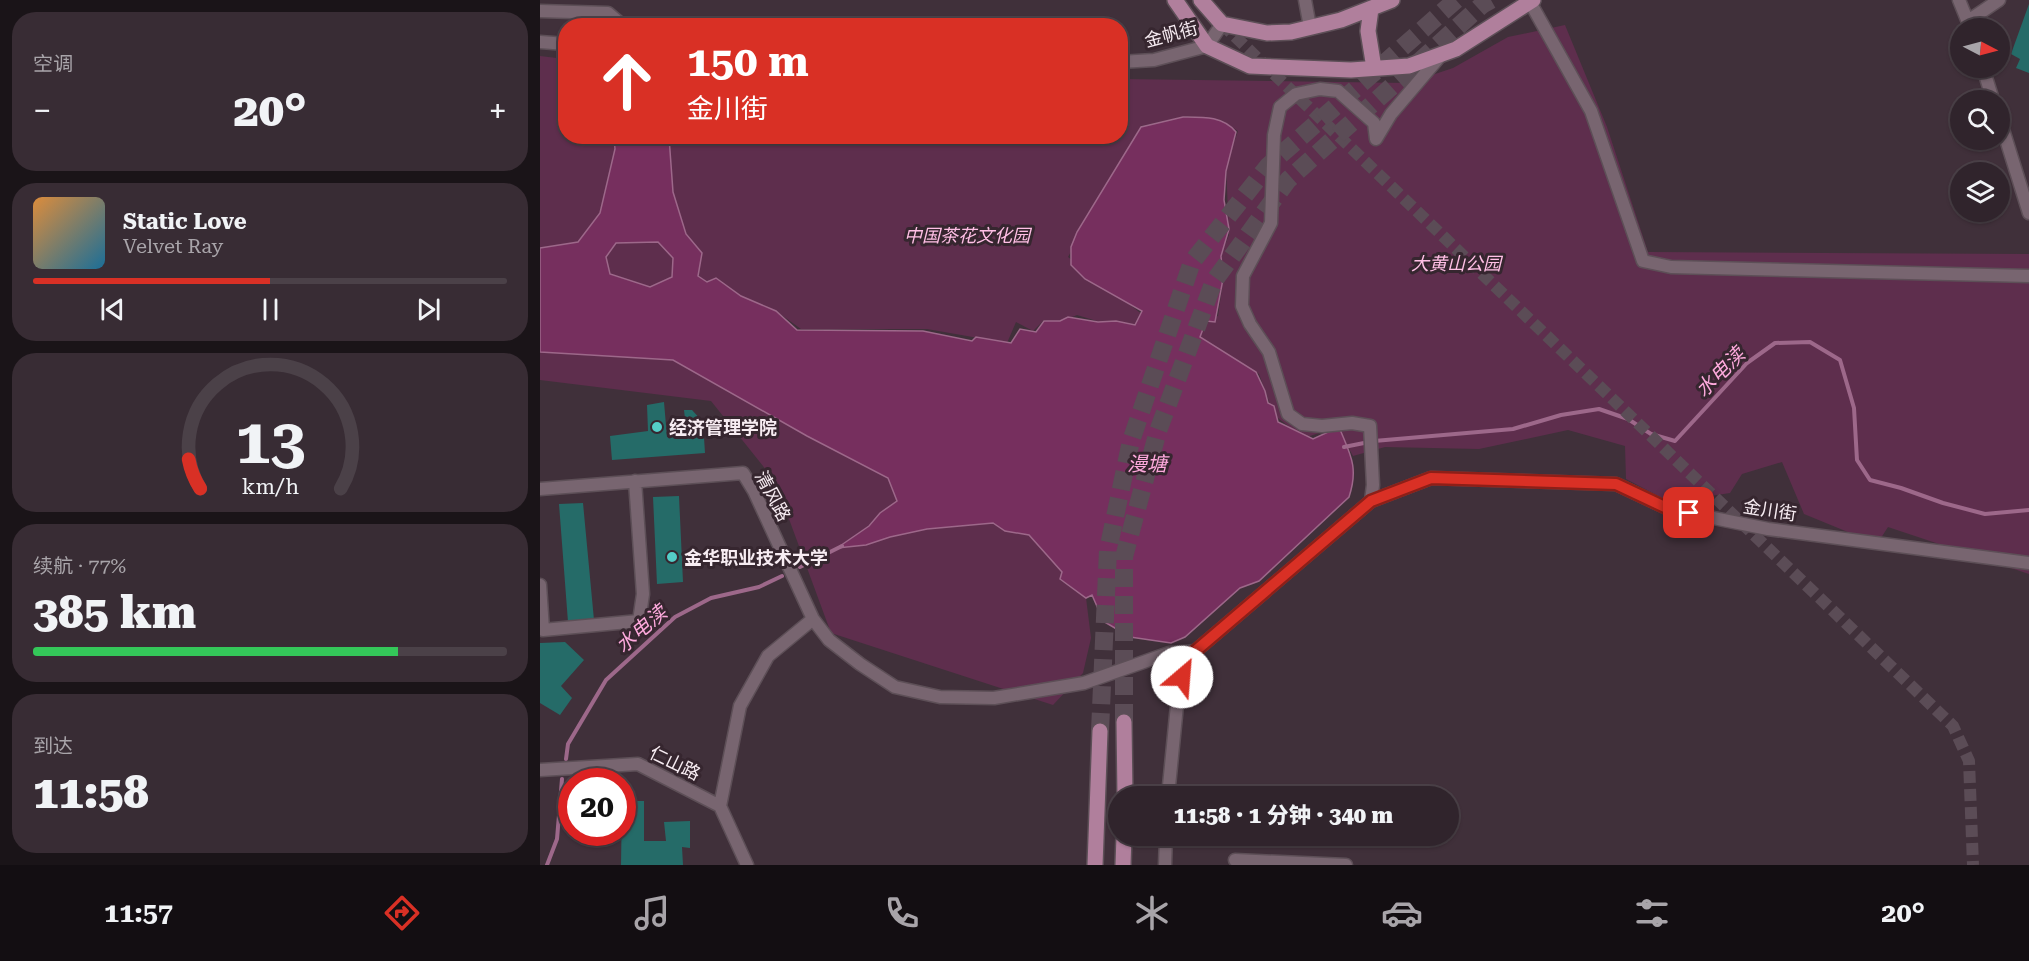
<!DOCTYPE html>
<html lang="zh">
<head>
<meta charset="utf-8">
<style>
	:root { --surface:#30242c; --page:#382c34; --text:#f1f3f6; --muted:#a8a4a9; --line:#4b4148; --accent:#d93025 }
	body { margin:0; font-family:"Roboto Serif","Noto Sans SC",serif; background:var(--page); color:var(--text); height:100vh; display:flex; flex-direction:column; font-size:22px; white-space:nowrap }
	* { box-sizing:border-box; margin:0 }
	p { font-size:20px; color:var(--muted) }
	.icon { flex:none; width:33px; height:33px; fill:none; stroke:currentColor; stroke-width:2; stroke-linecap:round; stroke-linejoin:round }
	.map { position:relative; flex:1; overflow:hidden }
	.details { display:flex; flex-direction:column; gap:12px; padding:12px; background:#1a1418; width:540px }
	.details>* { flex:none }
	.guide { position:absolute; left:18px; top:18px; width:570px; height:126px; border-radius:24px; box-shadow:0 2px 4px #0004,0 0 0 2px var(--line); background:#d93025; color:#fff; overflow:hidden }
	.needle { width:39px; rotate:96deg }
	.controls { position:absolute; left:1410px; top:18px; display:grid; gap:12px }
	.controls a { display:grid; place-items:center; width:60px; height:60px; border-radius:50%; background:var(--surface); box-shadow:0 2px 4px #0004,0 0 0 2px var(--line); font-size:30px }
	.speed { position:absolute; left:18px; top:768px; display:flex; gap:12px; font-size:30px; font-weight:700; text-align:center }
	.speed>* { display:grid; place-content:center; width:78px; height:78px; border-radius:50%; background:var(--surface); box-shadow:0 2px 4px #0004,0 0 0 2px var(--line); line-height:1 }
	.speed .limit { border:9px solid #d22; background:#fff; color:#111 }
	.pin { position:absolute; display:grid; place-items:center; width:51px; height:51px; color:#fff; margin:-26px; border-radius:12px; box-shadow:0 3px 9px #0006 }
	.me { position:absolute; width:66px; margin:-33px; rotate:27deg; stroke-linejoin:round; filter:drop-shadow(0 0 4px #0008) }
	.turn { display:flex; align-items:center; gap:21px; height:126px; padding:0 30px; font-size:27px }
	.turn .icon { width:78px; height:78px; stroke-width:2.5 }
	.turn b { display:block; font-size:42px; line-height:51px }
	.big { font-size:45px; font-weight:800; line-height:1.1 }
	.details .widget { flex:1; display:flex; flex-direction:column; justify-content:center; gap:9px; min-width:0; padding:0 21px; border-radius:24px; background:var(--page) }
	.details .dial { align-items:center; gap:0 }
	.dial svg { height:156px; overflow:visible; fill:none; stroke:var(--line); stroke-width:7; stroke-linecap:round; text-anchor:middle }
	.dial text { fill:var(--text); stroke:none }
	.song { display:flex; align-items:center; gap:18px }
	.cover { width:72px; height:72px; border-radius:9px; background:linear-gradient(135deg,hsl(30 70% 55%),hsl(200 70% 35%)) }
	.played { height:6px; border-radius:3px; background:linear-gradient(90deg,var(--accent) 50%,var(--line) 50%) }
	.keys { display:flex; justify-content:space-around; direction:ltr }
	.heat { display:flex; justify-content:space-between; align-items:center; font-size:33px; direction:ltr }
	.charge { height:9px; border-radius:4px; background:linear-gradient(90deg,#34c759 77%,var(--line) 0) }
	.trip { position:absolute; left:568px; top:786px; width:351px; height:60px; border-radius:30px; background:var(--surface); box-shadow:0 2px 4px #0004,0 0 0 2px var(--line); font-weight:800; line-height:60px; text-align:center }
	.tabs { display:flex; height:96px; justify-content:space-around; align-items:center; background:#130e12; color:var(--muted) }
	.tabs .icon { width:42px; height:42px }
	.tabs .current { color:var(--accent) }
	.tabs b { font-size:27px; color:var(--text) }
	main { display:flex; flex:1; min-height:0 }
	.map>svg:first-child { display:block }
	.green { fill:#5e2e4d }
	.water { fill:#762f5e; stroke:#9d688a; stroke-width:1.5; fill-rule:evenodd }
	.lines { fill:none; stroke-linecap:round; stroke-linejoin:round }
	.stream { stroke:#9d688a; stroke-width:4 }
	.building { fill:#256b68 }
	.minor-tunnel { stroke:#5b4c56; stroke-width:12; stroke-dasharray:12 6; stroke-linecap:butt }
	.highway-tunnel { stroke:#5b4c56; stroke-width:18; stroke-dasharray:18 9; stroke-linecap:butt }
	.minor-casing { stroke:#5d4f57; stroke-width:15 }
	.major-casing { stroke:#5d4f57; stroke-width:18 }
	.minor { stroke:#786570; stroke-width:12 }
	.major { stroke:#b07f9c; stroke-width:15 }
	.route-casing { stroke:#8d1f18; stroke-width:15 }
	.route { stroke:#d93025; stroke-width:10 }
	.poi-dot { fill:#54cdc7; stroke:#36262f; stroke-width:2 }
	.labels { text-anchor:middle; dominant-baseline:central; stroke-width:6; stroke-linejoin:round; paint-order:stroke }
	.street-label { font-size:18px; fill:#f7ecf2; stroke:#36262f }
	.park-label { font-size:18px; font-style:italic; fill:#ffbfe5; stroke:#36262f }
	.poi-label { font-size:18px; font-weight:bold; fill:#f7ecf2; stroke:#36262f; text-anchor:start }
	.water-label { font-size:20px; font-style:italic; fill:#fda9dc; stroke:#36262f }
</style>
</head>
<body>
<main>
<section class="details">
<div class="widget"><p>空调</p>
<div class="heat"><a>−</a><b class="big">20°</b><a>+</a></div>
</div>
<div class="widget">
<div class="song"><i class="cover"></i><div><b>Static Love</b><p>Velvet Ray</p></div></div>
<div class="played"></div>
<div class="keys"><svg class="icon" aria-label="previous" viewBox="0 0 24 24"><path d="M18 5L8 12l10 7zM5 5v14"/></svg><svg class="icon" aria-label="pause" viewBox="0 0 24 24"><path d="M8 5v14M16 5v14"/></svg><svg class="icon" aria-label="next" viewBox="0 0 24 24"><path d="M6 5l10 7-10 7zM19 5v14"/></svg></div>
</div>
<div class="widget dial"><svg viewBox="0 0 100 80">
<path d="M14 69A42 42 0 1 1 86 69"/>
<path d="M14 69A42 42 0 0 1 8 54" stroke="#d93025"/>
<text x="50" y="56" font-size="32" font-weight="700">13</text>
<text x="50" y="72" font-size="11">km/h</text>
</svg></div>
<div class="widget"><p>续航 · 77%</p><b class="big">385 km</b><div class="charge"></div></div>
<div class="widget"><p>到达</p><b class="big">11:58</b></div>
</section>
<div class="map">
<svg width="1489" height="865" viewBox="0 0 1489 865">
	<rect width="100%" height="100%" fill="#40303a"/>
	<!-- green -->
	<path class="green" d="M1025,25L1067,127L1108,252L1489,254V574L1348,527L1337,544L1264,514L1242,462L1202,474L1190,493L1130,502L1086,479L1085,446L1028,430L939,449L845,447L813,456L797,427L764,438L734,415L719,374L660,338L664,320L678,316L682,288V252L689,235L686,165L698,131L681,120L646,116L601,126L528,257L603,315L598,327L578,321L560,322L537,315L518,323L504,320L493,331L476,322L467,343L387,329H261L236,311L201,296L176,278L167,282L158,276L162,253L146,234L132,192L129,137L580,136L581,79L868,83L913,68L968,37Z
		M0,56L25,59L26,136L74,137L75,149L60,213L38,242L0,248Z
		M118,242L134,258L132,277L110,287L70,274L66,257L75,243Z
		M0,352L133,360L267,436L348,478L357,501L340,513L329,526L299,548L326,545L350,537L387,529L453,523L465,531L489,535L523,572L520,580L546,598L551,638L543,673L513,705L291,633L235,481L171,401L0,380Z"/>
	<!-- water -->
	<path class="water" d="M643,117C663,117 683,116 696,132L686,171L684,200L689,229L681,256L683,279L675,322L666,321L660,337L716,372L725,391L728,403L734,406L738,422L773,439L799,427C810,454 819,467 809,497L719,581L700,588L645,637L631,643L590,637L558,618L559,611L552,595L546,598L520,579L522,572L489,535L465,531L453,523L387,529L350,537L326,545L297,548L329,526L340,513L357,501L348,478L267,436L133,360L0,352V248L38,242L60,213L75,149L74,137H129L133,192L146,234L162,253L158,276L167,282L176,278L201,296L236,311L257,330L383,331L432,341L436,337L471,343L480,329L496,332L504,321H520L528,317L558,322L576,321L595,325L602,311L545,279L531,265V247L537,232L601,127ZM118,242L133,258L132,277L110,287L70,274L66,257L76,243Z"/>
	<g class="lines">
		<!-- stream -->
		<path class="stream" d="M804,447L834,441L973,429L1021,415L1059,409L1088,419L1111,434L1135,441L1207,363L1235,343L1270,342L1300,360L1314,408L1317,460L1330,480L1361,488L1403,503L1445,514L1489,510
			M260,567L302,546
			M26,759L28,744L66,680L135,617L171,598L219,587L242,576
			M7,865L17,839L22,779"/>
	</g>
	<!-- building -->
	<path class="building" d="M1489,4V73L1476,68L1480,59L1471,54Z
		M124,402L127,437L147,436L144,410H152L163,422L165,453L72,460L70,436L108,431L107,405Z
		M139,496L143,582L117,584L113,497Z
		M43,503L54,620L28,622L19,504Z
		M25,642L44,660L21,686L32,698L20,715L0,703V643Z
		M82,801H104V841H126L124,822L150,821V848L142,847L143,865H81Z"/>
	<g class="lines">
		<!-- minor-tunnel -->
		<path class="minor-tunnel" d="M682,24L1413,726L1429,761L1433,865"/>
		<!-- highway-tunnel -->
		<path class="highway-tunnel" d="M584,722V557L618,431L674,281L748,180L942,5L951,0
			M560,731L568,550L591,441L652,262L728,166L916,0"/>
		<defs>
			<path id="minor" d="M765,0L770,27
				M1419,0L1430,27
				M990,2L1051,111L1103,261L1131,267L1489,276
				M0,11L68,13L82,25
				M1428,21L1459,0
				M0,42L26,44
				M580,62L614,60L667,46L682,24
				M1443,68L1453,100
				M1460,120L1489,213
				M0,489L203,473L214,491L273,619L228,656L200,706L180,806
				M831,501L891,478L1076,484L1129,509L1228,529L1489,563
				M0,585L3,630L99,621L103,594L95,481
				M273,619L289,640L320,664L355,687L400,697L454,698L544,683L629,653L656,651
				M0,770L98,764L180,806
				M628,796L638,695L646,659L831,501L833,485L830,426L812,423L782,426L762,424L748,414L729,352L710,324L702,306L703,276L731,223L734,135L740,107L756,94L780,89L798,91L834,123L836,139L851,114L902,54
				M180,806L207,865
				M695,860L806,865
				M625,865L626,836"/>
			<path id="major" d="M635,0L667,46L710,66L811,70L869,66L916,49L993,0
				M661,0L682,24L727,33L751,32L801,20L852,0
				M831,9L828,31L834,68
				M584,722L585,796
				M555,865L560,731
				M583,865L584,836"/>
		</defs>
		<!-- minor casing -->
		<use href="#minor" class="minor-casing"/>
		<!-- major casing -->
		<use href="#major" class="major-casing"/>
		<!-- minor -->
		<use href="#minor" class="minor"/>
		<!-- major -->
		<use href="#major" class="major"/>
	</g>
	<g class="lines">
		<defs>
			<path id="route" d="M642,677L646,659L831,501L891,478L1076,484L1129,509L1149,513"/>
		</defs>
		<!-- route casing -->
		<use href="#route" class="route-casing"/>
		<!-- route -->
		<use href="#route" class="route"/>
	</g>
	<!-- markers -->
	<g class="poi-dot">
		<circle cx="117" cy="427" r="6"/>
		<circle cx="132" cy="557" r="6"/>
	</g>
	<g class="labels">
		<!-- street labels -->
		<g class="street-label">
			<text transform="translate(631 34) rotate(-15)">金帆街</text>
			<text transform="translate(233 496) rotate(62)">清风路</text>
			<text transform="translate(1230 510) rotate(9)">金川街</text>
			<text transform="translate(135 763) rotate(26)">仁山路</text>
		</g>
		<!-- park labels -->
		<g class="park-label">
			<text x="427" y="235">中国茶花文化园</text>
			<text x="916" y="263">大黄山公园</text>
		</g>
		<!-- poi labels -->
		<g class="poi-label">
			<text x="129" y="427">经济管理学院</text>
			<text x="144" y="557">金华职业技术大学</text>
		</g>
		<!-- water labels -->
		<g class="water-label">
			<text transform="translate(1180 372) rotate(-45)">水电渎</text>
			<text x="607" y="464">漫塘</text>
			<text transform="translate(101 629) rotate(-41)">水电渎</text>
		</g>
	</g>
</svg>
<div class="controls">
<a><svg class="needle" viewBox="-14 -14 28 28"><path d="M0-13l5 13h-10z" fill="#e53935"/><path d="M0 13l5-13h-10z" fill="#a8a4a9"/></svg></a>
<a><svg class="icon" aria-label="search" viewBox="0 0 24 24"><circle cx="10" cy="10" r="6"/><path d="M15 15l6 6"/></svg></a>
<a><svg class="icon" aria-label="layers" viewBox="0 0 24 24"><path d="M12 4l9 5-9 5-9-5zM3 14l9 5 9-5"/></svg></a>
</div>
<div class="speed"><div class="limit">20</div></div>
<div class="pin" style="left:1149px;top:513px;background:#d93025"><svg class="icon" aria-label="arrive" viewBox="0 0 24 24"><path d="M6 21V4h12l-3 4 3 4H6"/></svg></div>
<svg class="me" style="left:642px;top:677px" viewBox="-20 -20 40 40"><circle r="19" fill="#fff"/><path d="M0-13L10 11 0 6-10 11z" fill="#d93025"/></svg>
<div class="trip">11:58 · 1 分钟 · 340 m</div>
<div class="guide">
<div class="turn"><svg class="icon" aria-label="ahead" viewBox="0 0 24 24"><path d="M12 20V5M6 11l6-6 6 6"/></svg><div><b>150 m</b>金川街</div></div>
</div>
</div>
</main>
<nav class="tabs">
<b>11:57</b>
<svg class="icon current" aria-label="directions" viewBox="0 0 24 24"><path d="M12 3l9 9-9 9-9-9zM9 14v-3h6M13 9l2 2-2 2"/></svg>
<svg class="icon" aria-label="music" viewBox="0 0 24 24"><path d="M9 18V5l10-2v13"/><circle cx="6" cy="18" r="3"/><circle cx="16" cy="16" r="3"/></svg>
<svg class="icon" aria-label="phone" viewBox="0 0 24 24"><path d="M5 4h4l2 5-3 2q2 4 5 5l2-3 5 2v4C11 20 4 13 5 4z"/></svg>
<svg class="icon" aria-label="climate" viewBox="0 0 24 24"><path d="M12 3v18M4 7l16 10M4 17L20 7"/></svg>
<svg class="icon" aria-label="car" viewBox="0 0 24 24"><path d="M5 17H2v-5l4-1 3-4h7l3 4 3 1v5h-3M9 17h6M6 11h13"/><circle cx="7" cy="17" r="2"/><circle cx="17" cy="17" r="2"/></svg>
<svg class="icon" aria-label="filters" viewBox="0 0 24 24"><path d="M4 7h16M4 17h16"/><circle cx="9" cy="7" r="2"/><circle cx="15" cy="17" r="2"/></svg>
<b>20°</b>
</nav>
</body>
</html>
